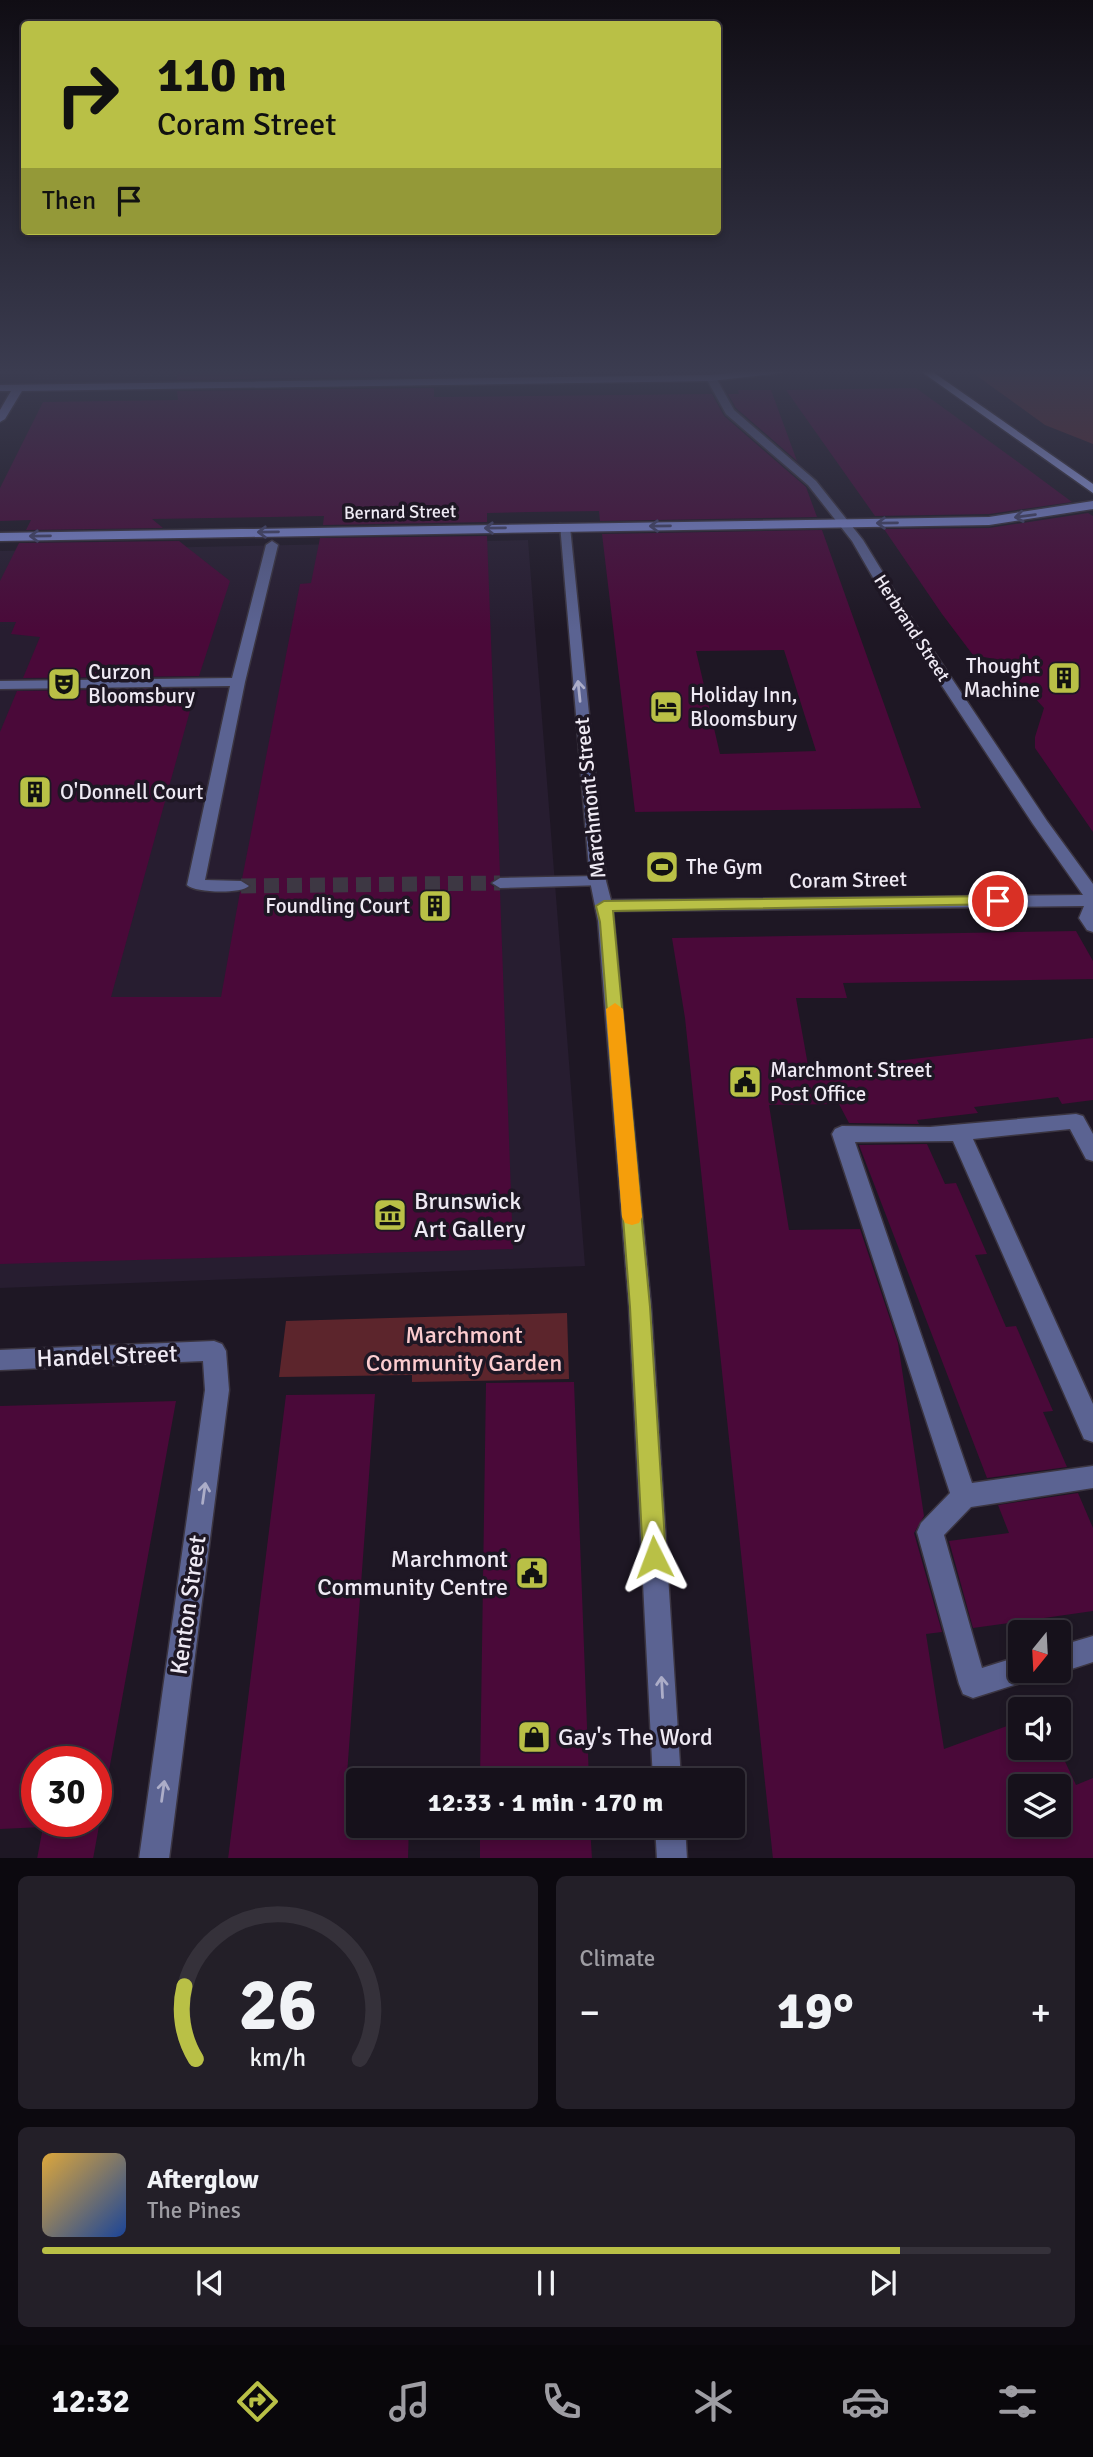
<!DOCTYPE html>
<html lang="en">
<head>
<meta charset="utf-8">
<style>
	:root { --surface:#16111b; --page:#231f28; --text:#f1f3f6; --muted:#9e9da3; --line:#35313a; --accent:#b9c046 }
	body { margin:0; font-family:Signika,sans-serif; background:var(--page); color:var(--text); height:100vh; display:flex; flex-direction:column; font-size:26px; white-space:nowrap }
	* { box-sizing:border-box; margin:0 }
	p { font-size:23px; color:var(--muted) }
	.icon { flex:none; width:38px; height:38px; fill:none; stroke:currentColor; stroke-width:2; stroke-linecap:round; stroke-linejoin:round }
	.map { position:relative; height:1858px; overflow:hidden }
	.sheet { display:flex; flex-direction:column; gap:18px; padding:18px; background:#0c090f; flex:1 }
	.sheet>* { flex:none }
	.hud { position:absolute; left:21px; top:21px; width:700px; height:214px; border-radius:7px; box-shadow:0 4px 10px #0003,0 0 0 2px var(--line); background:#b9c046; color:#111; overflow:hidden }
	.needle { width:46px; rotate:198deg }
	.fabs { position:absolute; left:1008px; top:1620px; display:grid; gap:14px }
	.fabs a { display:grid; place-items:center; width:63px; height:63px; border-radius:7px; background:var(--surface); box-shadow:0 4px 10px #0003,0 0 0 2px var(--line); font-size:35px }
	.speed { position:absolute; left:21px; top:1746px; display:flex; gap:14px; font-size:35px; font-weight:700; text-align:center }
	.speed>* { display:grid; place-content:center; width:91px; height:91px; border-radius:50%; background:var(--surface); box-shadow:0 4px 10px #0003,0 0 0 2px var(--line); line-height:1 }
	.speed .limit { border:10px solid #d22; background:#fff; color:#111 }
	.pin { position:absolute; display:grid; place-items:center; width:60px; height:60px; color:#fff; margin:-30px; border:4px solid #fff; border-radius:50%; box-shadow:0 2px 7px #0007 }
	.me { position:absolute; width:77px; margin:-38px; rotate:357deg; stroke-linejoin:round; filter:drop-shadow(0 0 5px #0008) }
	.turn { display:flex; align-items:center; gap:24px; height:147px; padding:0 21px; font-size:32px }
	.turn .icon { width:91px; height:91px; stroke-width:2.5 }
	.turn b { display:block; font-size:49px; line-height:60px }
	.then { display:flex; align-items:center; height:66px; padding:0 21px; background:#0003; gap:14px; font-size:26px }
	.big { font-size:52px; font-weight:700; line-height:1.1 }
	.sheet .widget { flex:1; display:flex; flex-direction:column; justify-content:center; gap:10px; min-width:0; padding:0 24px; border-radius:10px; background:var(--page) }
	.sheet .dial { align-items:center; gap:0 }
	.dial svg { height:182px; overflow:visible; fill:none; stroke:var(--line); stroke-width:7; stroke-linecap:round; text-anchor:middle }
	.dial text { fill:var(--text); stroke:none }
	.song { display:flex; align-items:center; gap:21px }
	.cover { width:84px; height:84px; border-radius:10px; background:linear-gradient(135deg,hsl(40 70% 55%),hsl(220 70% 35%)) }
	.played { height:7px; border-radius:4px; background:linear-gradient(90deg,var(--accent) 85%,var(--line) 85%) }
	.keys { display:flex; justify-content:space-around; direction:ltr }
	.heat { display:flex; justify-content:space-between; align-items:center; font-size:38px; direction:ltr }
	.sheet .tiles { flex:1; display:grid; gap:18px; grid-template-columns:1fr 1fr }
	.widget:last-child { grid-column:span 2 }
	.trip { position:absolute; left:346px; top:1768px; width:399px; height:70px; border-radius:7px; background:var(--surface); box-shadow:0 4px 10px #0003,0 0 0 2px var(--line); font-weight:700; line-height:70px; text-align:center }
	.tabs { display:flex; height:112px; justify-content:space-around; align-items:center; background:#09070b; color:var(--muted) }
	.tabs .icon { width:49px; height:49px }
	.tabs .selected { color:var(--accent) }
	.tabs b { font-size:32px; color:var(--text) }
	.map>svg:first-child { display:block }
	.built { fill:#271d30 }
	.green { fill:#5c252c }
	.building { fill:#4a0939; fill-rule:evenodd }
	.lines { fill:none; stroke-linecap:round; stroke-linejoin:round }
	.pedestrian-tunnel { stroke:#3d3743; stroke-width:15; stroke-dasharray:15 8; stroke-linecap:butt }
	.pedestrian-casing { stroke:#3b3541; stroke-width:3 }
	.minor-casing { stroke:#3b3541; stroke-width:3 }
	.secondary-casing { stroke:#3b3541; stroke-width:3 }
	.primary-casing { stroke:#3b3541; stroke-width:3 }
	.pedestrian { fill:#5b6392; fill-rule:evenodd }
	.minor { fill:#5b6392; fill-rule:evenodd }
	.secondary { fill:#808cd9; fill-rule:evenodd }
	.primary { fill:#a1affe; fill-rule:evenodd }
	.oneway { stroke:#45466c }
	.oneway2 { stroke:#acadc8 }
	.route { fill:#b9c046; stroke:#787d2e; stroke-width:2 }
	.slow { fill:#f59e0b }
	.labels { text-anchor:middle; dominant-baseline:central; stroke-width:7; stroke-linejoin:round; paint-order:stroke }
	.far-street-label { font-size:18px; fill:#efeaf4; stroke:#1e1724 }
	.poi-label { font-size:21px; fill:#efeaf4; stroke:#1e1724; text-anchor:start }
	.street-label { font-size:21px; fill:#efeaf4; stroke:#1e1724 }
	.near-poi-label { font-size:24px; fill:#efeaf4; stroke:#1e1724; text-anchor:start }
	.near-park-label { font-size:24px; fill:#fccccf; stroke:#1e1724 }
	.near-street-label { font-size:24px; fill:#efeaf4; stroke:#1e1724 }
</style>
</head>
<body>
<div class="map">
<svg width="1093" height="1859" viewBox="0 0 1093 1859">
	<rect width="100%" height="100%" fill="#1e1724"/>
	<!-- built -->
	<path class="built" d="M0,370H438L43,379H34L36,373L0,375Z
		M528,540L585,1266L0,1288V551Z"/>
	<!-- green -->
	<path class="green" d="M969,370H1093V444L1045,425Z
		M567,1313L569,1379L412,1382V1375L279,1377L286,1321Z"/>
	<!-- building -->
	<path class="building" d="M177,370H435V376L177,380Z
		M434,388V397L712,394L724,416L806,487L817,517L600,521L599,511L530,512L487,513V522L323,525L324,516L271,517L152,519L163,528L26,530L31,520L0,521V488L43,402L178,400L177,391Z
		M916,388L1018,462L1072,502L989,514L875,516L786,390Z
		M738,390H771L797,461L736,408L728,394H739Z
		M1088,513L1093,516V832L1035,748V737L1044,708L1000,660L973,655L942,614L884,529L989,528Z
		M822,530L921,808L635,812L602,534ZM784,650L816,751L720,754L696,651Z
		M487,536L500,875L490,884L500,891L513,1249L0,1264V732L17,691L196,689L111,997H221L240,892L251,887L242,879L300,584L311,583L320,538Z
		M179,541L230,581L199,676L23,678L40,637L11,634L16,622H0V581L19,543Z
		M1076,931L1093,961V979L843,983L847,998H796L809,1071L1093,1038V1100L1062,1104L1058,1097L974,1107L978,1113L917,1120L919,1124L849,1123L839,1104L769,1105L789,1230L860,1229L898,1343L924,1516L914,1533L942,1632L926,1634L944,1749L1018,1722L1020,1727V1748H1030L1036,1761L1061,1753L1076,1785L1093,1778V1859H773L685,1018L672,938ZM1020,1787H1059V1825H1020Z
		M927,1144L945,1184L956,1183L987,1254L975,1255L1006,1327L1016,1326L1053,1411L1043,1412L1067,1467L987,1478L859,1145Z
		M574,1382L589,1780H480L486,1383Z
		M375,1394L346,1788H359V1825H409L408,1859H228L286,1395Z
		M176,1401L93,1859H37L43,1827L0,1829V1406ZM37,1762H96V1822H37Z
		M1078,1493L1093,1528V1611L973,1628L949,1541L1009,1533L998,1505Z
		M480,1825H590L592,1859H480Z"/>
	<g class="lines">
		<!-- pedestrian-tunnel -->
		<path class="pedestrian-tunnel" d="M241,886L500,883"/>
		<defs>
			<path id="pedestrian" d="M272,541L278,545L245,682L205,880L241,881L249,886C241,894 195,893 187,885L230,686L0,689V681L232,678L266,545Z
				M598,876L606,881L604,885L500,888L492,883L500,878Z"/>
			<path id="minor" d="M707,376H715L734,410L816,481L863,540L904,607L1047,821L1093,884V932L1087,930L1079,918L1084,906L613,911L651,1306L681,1780H653L629,1306L598,921L590,881L560,524L570,527L606,881L611,900L1083,895L1033,824L890,607L852,541L808,485L726,414L706,378Z
				M1076,1114L1083,1116L1093,1134V1161L1086,1159L1070,1129L973,1139L1093,1404V1442L1084,1439L953,1141L855,1142L972,1483L1093,1466V1488L971,1507L944,1535L982,1668L1020,1656V1671H1033L1030,1680L973,1698L963,1694L959,1684L917,1532L921,1523L950,1493L832,1134L835,1129L842,1126L930,1127Z
				M214,1341L222,1344L226,1351L229,1390L169,1859H139L205,1390L203,1361L0,1370V1350Z
				M1093,1636V1662L1059,1673L1056,1671H1059V1646Z
				M655,1825H685L687,1859H657Z"/>
			<path id="secondary" d="M755,370H786L781,373L711,381L22,391L5,419L0,422V410L11,391H0V385L711,375Z
				M1093,501V509L989,525L0,541V533L989,517Z"/>
			<path id="primary" d="M919,370H930L1093,484V493Z"/>
		</defs>
		<!-- pedestrian casing -->
		<use href="#pedestrian" class="pedestrian-casing"/>
		<!-- minor casing -->
		<use href="#minor" class="minor-casing"/>
		<!-- secondary casing -->
		<use href="#secondary" class="secondary-casing"/>
		<!-- primary casing -->
		<use href="#primary" class="primary-casing"/>
		<!-- pedestrian -->
		<use href="#pedestrian" class="pedestrian"/>
		<!-- minor -->
		<use href="#minor" class="minor"/>
		<!-- secondary -->
		<use href="#secondary" class="secondary"/>
		<!-- primary -->
		<use href="#primary" class="primary"/>
	</g>
	<!-- one-way arrows -->
	<defs><path id="oneway-shaft" d="M-6 0H5M1.5-3L5.5 0L1.5 3" fill="none" stroke-width="1.6" stroke-linecap="round" stroke-linejoin="round" transform="scale(1.75)"/></defs>
	<g class="oneway">
		<use href="#oneway-shaft" transform="translate(1025 516) rotate(172)"/>
		<use href="#oneway-shaft" transform="translate(887 523) rotate(179)"/>
		<use href="#oneway-shaft" transform="translate(660 526) rotate(179)"/>
		<use href="#oneway-shaft" transform="translate(495 528) rotate(179)"/>
		<use href="#oneway-shaft" transform="translate(268 532) rotate(179)"/>
		<use href="#oneway-shaft" transform="translate(40 536) rotate(179)"/>
	</g>
	<g class="oneway2">
		<use href="#oneway-shaft" transform="translate(579 691) rotate(-96)"/>
		<use href="#oneway-shaft" transform="translate(204 1493) rotate(-82)"/>
		<use href="#oneway-shaft" transform="translate(662 1687) rotate(-93)"/>
		<use href="#oneway-shaft" transform="translate(163 1791) rotate(-82)"/>
	</g>
	<!-- sky -->
	<linearGradient id="sky" x2="0" y2="1"><stop stop-color="#100d14"/><stop offset="0.59" stop-color="#3b3c50"/><stop offset="1" stop-color="#3b3c50" stop-opacity="0"/></linearGradient>
	<rect width="1093" height="630" fill="url(#sky)"/>
	<!-- route -->
	<path class="route" d="M998,896L1005,901L1003,904L613,911L650,1307L666,1557L663,1565L654,1568L646,1565L643,1557L630,1307L600,922L596,906L604,901Z"/>
	<!-- slow -->
	<path class="slow" d="M615,1003L623,1009L642,1217L639,1223L632,1225L625,1223L622,1217L606,1009Z"/>
	<!-- icons -->
	<defs>
		<symbol id="building-square" viewBox="-11 -11 22 22"><rect x="-9" y="-9" width="18" height="18" rx="4" fill="#b9c046" stroke="#1e1724"/><path d="M-4-6H4V6H1V3H-1V6H-4ZM-2.5-4.3h1.7v1.8h-1.7ZM.8-4.3h1.7v1.8H.8ZM-2.5-1h1.7V.8h-1.7ZM.8-1h1.7V.8H.8Z" fill="#111"/></symbol>
		<symbol id="theatre-square" viewBox="-11 -11 22 22"><rect x="-9" y="-9" width="18" height="18" rx="4" fill="#b9c046" stroke="#1e1724"/><path d="M-5-5.5Q0-4 5-5.5V0Q5 5 0 6Q-5 5-5 0ZM-3.3-2.5H-1v1.5H-3.3ZM1-2.5H3.3v1.5H1ZM-2.8 1Q0 5.5 2.8 1Z" fill="#111"/></symbol>
		<symbol id="hotel-square" viewBox="-11 -11 22 22"><rect x="-9" y="-9" width="18" height="18" rx="4" fill="#b9c046" stroke="#1e1724"/><path d="M-6-4.5h1.5V1H6V5H4.5V3h-9V5H-6ZM-4 0a1.8 1.8 0 1 1 3.6 0ZM.5 0V-2.5h3Q6-2.5 6 0Z" fill="#111"/></symbol>
		<symbol id="stadium-square" viewBox="-11 -11 22 22"><rect x="-9" y="-9" width="18" height="18" rx="4" fill="#b9c046" stroke="#1e1724"/><path d="M0-5a6.5 5 0 1 0 0 10a6.5 5 0 1 0 0-10ZM-3.5-1.8h7v3.6h-7Z" fill="#111"/></symbol>
		<symbol id="civic-square" viewBox="-11 -11 22 22"><rect x="-9" y="-9" width="18" height="18" rx="4" fill="#b9c046" stroke="#1e1724"/><path d="M-.6-6.5H3V-4.5H.6V-3L4-1V1h2V6H-6V1h2V-1L-.6-3ZM-1.2 2.5V6h2.4V2.5Z" fill="#111"/></symbol>
		<symbol id="museum-square" viewBox="-11 -11 22 22"><rect x="-9" y="-9" width="18" height="18" rx="4" fill="#b9c046" stroke="#1e1724"/><path d="M0-6L6-3V-2H-6V-3ZM-5-1h2V3h-2ZM-1-1h2V3h-2ZM3-1h2V3H3ZM-6 4H6V6H-6Z" fill="#111"/></symbol>
		<symbol id="shop-square" viewBox="-11 -11 22 22"><rect x="-9" y="-9" width="18" height="18" rx="4" fill="#b9c046" stroke="#1e1724"/><path d="M-5-2.5h2.3a2.7 3.5 0 0 1 5.4 0H5L5.5 6h-11ZM-1.5-2.5h3a1.5 2.3 0 0 0-3 0Z" fill="#111"/></symbol>
	</defs>
	<g fill-rule="evenodd">
		<use href="#building-square" x="1045" y="659" width="38" height="38"/>
		<use href="#theatre-square" x="45" y="665" width="38" height="38"/>
		<use href="#hotel-square" x="647" y="688" width="38" height="38"/>
		<use href="#building-square" x="16" y="773" width="38" height="38"/>
		<use href="#stadium-square" x="643" y="848" width="38" height="38"/>
		<use href="#building-square" x="416" y="887" width="38" height="38"/>
		<use href="#civic-square" x="726" y="1063" width="38" height="38"/>
		<use href="#museum-square" x="371" y="1196" width="38" height="38"/>
		<use href="#civic-square" x="513" y="1554" width="38" height="38"/>
		<use href="#shop-square" x="515" y="1718" width="38" height="38"/>
	</g>
	<g class="labels">
		<!-- far-street labels -->
		<g class="far-street-label">
			<text transform="translate(400 512) rotate(-1)">Bernard Street</text>
			<text transform="translate(912 628) rotate(57)">Herbrand Street</text>
		</g>
		<!-- poi labels -->
		<g class="poi-label">
			<text x="1040" y="666" text-anchor="end">Thought<tspan x="1040" dy="24">Machine</tspan></text>
			<text x="88" y="672">Curzon<tspan x="88" dy="24">Bloomsbury</tspan></text>
			<text x="690" y="695">Holiday Inn,<tspan x="690" dy="24">Bloomsbury</tspan></text>
			<text x="60" y="792">O'Donnell Court</text>
			<text x="686" y="867">The Gym</text>
			<text x="410" y="906" text-anchor="end">Foundling Court</text>
			<text x="770" y="1070">Marchmont Street<tspan x="770" dy="24">Post Office</tspan></text>
		</g>
		<!-- street labels -->
		<g class="street-label">
			<text transform="translate(590 798) rotate(-96)">Marchmont Street</text>
			<text transform="translate(848 880) rotate(-1)">Coram Street</text>
		</g>
		<!-- near-poi labels -->
		<g class="near-poi-label">
			<text x="414" y="1201">Brunswick<tspan x="414" dy="28">Art Gallery</tspan></text>
			<text x="508" y="1559" text-anchor="end">Marchmont<tspan x="508" dy="28">Community Centre</tspan></text>
			<text x="558" y="1737">Gay's The Word</text>
		</g>
		<!-- near-park labels -->
		<g class="near-park-label">
			<text x="464" y="1335">Marchmont<tspan x="464" dy="28">Community Garden</tspan></text>
		</g>
		<!-- near-street labels -->
		<g class="near-street-label">
			<text transform="translate(107 1356) rotate(-2)">Handel Street</text>
			<text transform="translate(188 1605) rotate(-82)">Kenton Street</text>
		</g>
	</g>
</svg>
<div class="fabs">
<a><svg class="needle" viewBox="-14 -14 28 28"><path d="M0-13l5 13h-10z" fill="#e53935"/><path d="M0 13l5-13h-10z" fill="#9e9da3"/></svg></a>
<a><svg class="icon" aria-label="sound" viewBox="0 0 24 24"><path d="M4 9h4l5-4v14l-5-4H4zM17 9q2 3 0 6"/></svg></a>
<a><svg class="icon" aria-label="layers" viewBox="0 0 24 24"><path d="M12 4l9 5-9 5-9-5zM3 14l9 5 9-5"/></svg></a>
</div>
<div class="speed"><div class="limit">30</div></div>
<div class="pin" style="left:998px;top:901px;background:#d93025"><svg class="icon" aria-label="arrive" viewBox="0 0 24 24"><path d="M6 21V4h12l-3 4 3 4H6"/></svg></div>
<svg class="me" style="left:654px;top:1557px" viewBox="-20 -20 40 40"><path d="M0-17L14 15 0 8-14 15z" fill="#b9c046" stroke="#fff" stroke-width="4"/></svg>
<div class="trip">12:33 · 1 min · 170 m</div>
<div class="hud">
<div class="turn"><svg class="icon" aria-label="right" viewBox="0 0 24 24"><path d="M7 20v-9h11M14 6l5 5-5 5"/></svg><div><b>110 m</b>Coram Street</div></div>
<div class="then">Then<svg class="icon" aria-label="arrive" viewBox="0 0 24 24"><path d="M6 21V4h12l-3 4 3 4H6"/></svg></div>
</div>
</div>
<section class="sheet">
<div class="tiles">
<div class="widget dial"><svg viewBox="0 0 100 80">
<path d="M14 69A42 42 0 1 1 86 69"/>
<path d="M14 69A42 42 0 0 1 9 37" stroke="#b9c046"/>
<text x="50" y="56" font-size="32" font-weight="700">26</text>
<text x="50" y="72" font-size="11">km/h</text>
</svg></div>
<div class="widget"><p>Climate</p>
<div class="heat"><a>−</a><b class="big">19°</b><a>+</a></div>
</div>
<div class="widget">
<div class="song"><i class="cover"></i><div><b>Afterglow</b><p>The Pines</p></div></div>
<div class="played"></div>
<div class="keys"><svg class="icon" aria-label="previous" viewBox="0 0 24 24"><path d="M18 5L8 12l10 7zM5 5v14"/></svg><svg class="icon" aria-label="pause" viewBox="0 0 24 24"><path d="M8 5v14M16 5v14"/></svg><svg class="icon" aria-label="next" viewBox="0 0 24 24"><path d="M6 5l10 7-10 7zM19 5v14"/></svg></div>
</div>
</div>
</section>
<nav class="tabs">
<b>12:32</b>
<svg class="icon selected" aria-label="directions" viewBox="0 0 24 24"><path d="M12 3l9 9-9 9-9-9zM9 14v-3h6M13 9l2 2-2 2"/></svg>
<svg class="icon" aria-label="music" viewBox="0 0 24 24"><path d="M9 18V5l10-2v13"/><circle cx="6" cy="18" r="3"/><circle cx="16" cy="16" r="3"/></svg>
<svg class="icon" aria-label="phone" viewBox="0 0 24 24"><path d="M5 4h4l2 5-3 2q2 4 5 5l2-3 5 2v4C11 20 4 13 5 4z"/></svg>
<svg class="icon" aria-label="climate" viewBox="0 0 24 24"><path d="M12 3v18M4 7l16 10M4 17L20 7"/></svg>
<svg class="icon" aria-label="car" viewBox="0 0 24 24"><path d="M5 17H2v-5l4-1 3-4h7l3 4 3 1v5h-3M9 17h6M6 11h13"/><circle cx="7" cy="17" r="2"/><circle cx="17" cy="17" r="2"/></svg>
<svg class="icon" aria-label="filters" viewBox="0 0 24 24"><path d="M4 7h16M4 17h16"/><circle cx="9" cy="7" r="2"/><circle cx="15" cy="17" r="2"/></svg>
</nav>
</body>
</html>
